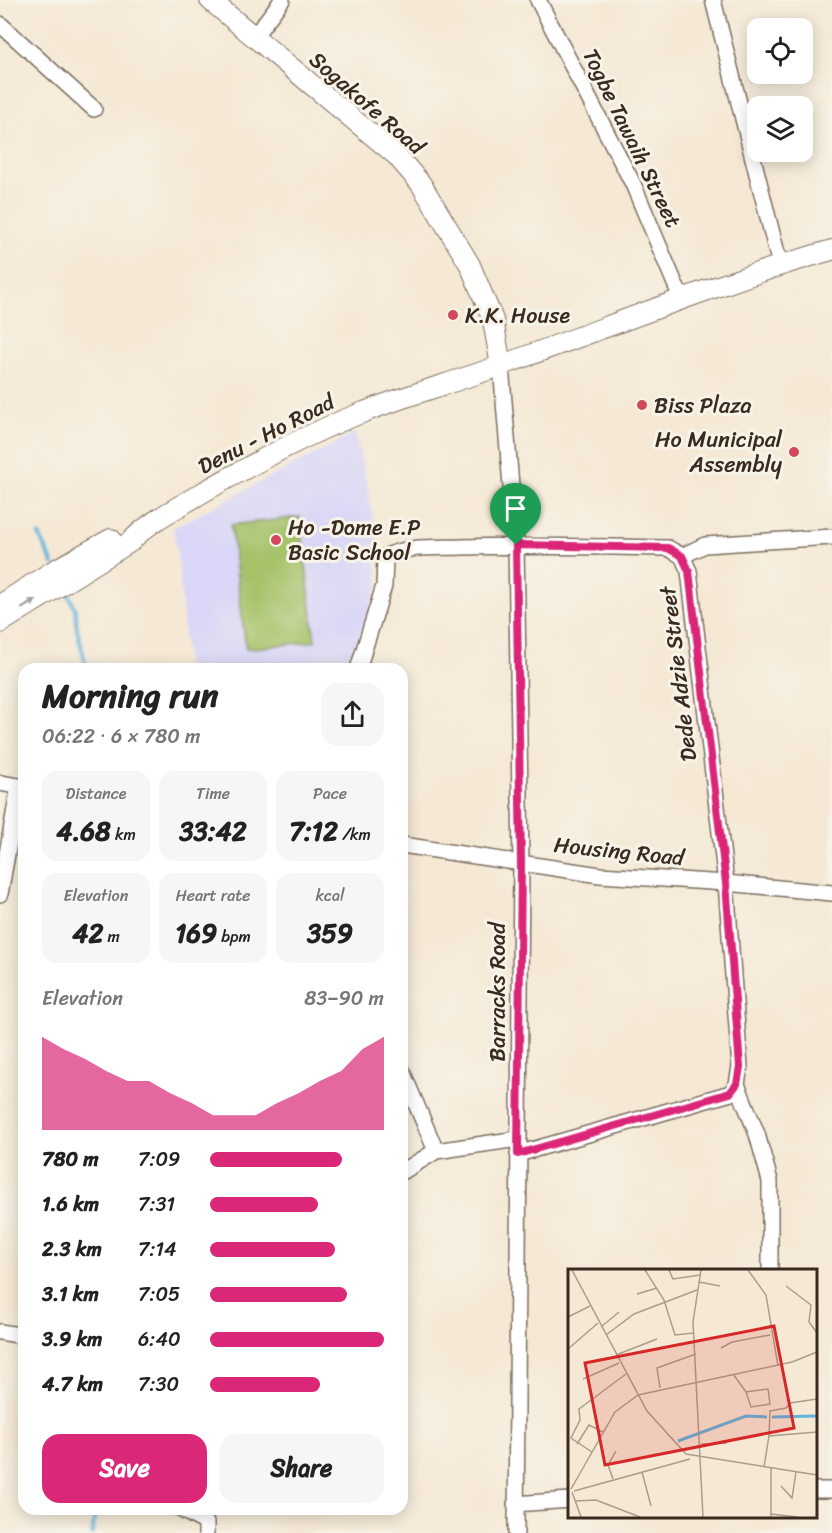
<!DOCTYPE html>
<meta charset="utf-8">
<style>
body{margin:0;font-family:Sriracha,sans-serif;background:#f6f6f6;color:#222;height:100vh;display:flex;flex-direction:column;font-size:22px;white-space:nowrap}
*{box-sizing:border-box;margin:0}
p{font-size:20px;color:#767676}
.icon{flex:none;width:33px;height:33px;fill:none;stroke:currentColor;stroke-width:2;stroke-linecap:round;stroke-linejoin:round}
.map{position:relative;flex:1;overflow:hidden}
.details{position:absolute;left:18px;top:663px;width:390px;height:852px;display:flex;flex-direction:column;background:#fff;border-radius:18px;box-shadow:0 3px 15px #0003}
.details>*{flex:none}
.fabs{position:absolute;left:747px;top:18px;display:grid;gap:12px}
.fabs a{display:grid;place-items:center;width:66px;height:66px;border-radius:12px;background:#fff;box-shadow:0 3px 15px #0003;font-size:30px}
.pin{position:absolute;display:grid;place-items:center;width:51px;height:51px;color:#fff;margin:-62px -26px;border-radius:50% 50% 50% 0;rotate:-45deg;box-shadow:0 0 6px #0007}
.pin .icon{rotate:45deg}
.round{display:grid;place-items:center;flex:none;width:63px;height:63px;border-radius:18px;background:#f6f6f6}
.overview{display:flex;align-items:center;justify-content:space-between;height:102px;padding:0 24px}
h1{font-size:33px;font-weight:700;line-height:45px}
.figures{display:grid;grid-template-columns:repeat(3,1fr);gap:9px;height:102px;padding:6px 24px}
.figures div{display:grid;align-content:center;border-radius:15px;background:#f6f6f6;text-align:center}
.figures b{font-size:26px;font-weight:700}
.figures small{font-size:16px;font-weight:400}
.figures p{font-size:16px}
.chart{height:168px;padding:12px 24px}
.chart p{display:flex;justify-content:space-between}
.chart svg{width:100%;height:108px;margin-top:6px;fill:#db2777;opacity:.7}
.primary-button{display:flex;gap:12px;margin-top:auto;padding:12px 24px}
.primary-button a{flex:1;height:69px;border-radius:18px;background:#db2777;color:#fff;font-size:24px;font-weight:700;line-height:69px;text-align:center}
.primary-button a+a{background:#f6f6f6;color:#222}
ul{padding:0 24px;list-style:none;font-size:20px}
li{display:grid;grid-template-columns:96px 72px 1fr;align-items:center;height:45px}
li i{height:15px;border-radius:8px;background:#db2777}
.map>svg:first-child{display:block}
.built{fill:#d9d6f7}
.green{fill:#a5c269;stroke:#707644;stroke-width:1.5}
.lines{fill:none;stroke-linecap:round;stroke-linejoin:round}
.stream{stroke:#61b4dc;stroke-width:4}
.minor-casing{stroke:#7c6c5e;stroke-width:18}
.major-casing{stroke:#7c6c5e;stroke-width:22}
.minor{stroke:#fff;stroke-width:15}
.major{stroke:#fff;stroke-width:20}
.oneway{fill:#a79f9a}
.route-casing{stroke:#fff;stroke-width:12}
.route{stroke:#db2777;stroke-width:8}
.poi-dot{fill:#d1495b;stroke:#f7f3e8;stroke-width:2}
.labels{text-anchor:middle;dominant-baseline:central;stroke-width:6;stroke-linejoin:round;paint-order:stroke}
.street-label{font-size:22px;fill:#3b2a1e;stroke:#f7f3e8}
.poi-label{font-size:22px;fill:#3b2a1e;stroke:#f7f3e8;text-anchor:start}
.inset-river{fill:none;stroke:#61b4dc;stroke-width:3}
.inset-road{fill:none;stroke:#ab9c8b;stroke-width:1.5}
.view{fill:#d62828;fill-opacity:0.15;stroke:#d62828;stroke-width:3}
.inset-edge{fill:none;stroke:#3b2a1e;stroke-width:3}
</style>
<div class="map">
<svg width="832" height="1533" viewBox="0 0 832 1533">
<rect width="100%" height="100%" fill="#f7f3e8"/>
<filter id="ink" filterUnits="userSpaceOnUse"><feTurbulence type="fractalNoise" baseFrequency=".0167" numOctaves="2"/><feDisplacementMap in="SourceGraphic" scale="12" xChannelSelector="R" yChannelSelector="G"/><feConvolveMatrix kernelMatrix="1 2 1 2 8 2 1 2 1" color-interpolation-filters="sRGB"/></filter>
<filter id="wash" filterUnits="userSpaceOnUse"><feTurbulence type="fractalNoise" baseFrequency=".008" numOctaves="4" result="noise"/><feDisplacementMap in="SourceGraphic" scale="24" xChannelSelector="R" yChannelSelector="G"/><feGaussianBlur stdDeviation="1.35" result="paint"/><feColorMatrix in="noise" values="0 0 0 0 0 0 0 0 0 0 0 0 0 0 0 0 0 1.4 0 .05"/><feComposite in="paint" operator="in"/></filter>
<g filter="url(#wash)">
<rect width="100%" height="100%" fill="#f5e8d4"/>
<path class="built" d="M 355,433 L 366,479 L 379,551 L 376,560 L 379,585 L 347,669 L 187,669 L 179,567 L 173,528 Z"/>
<path class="green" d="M 300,517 L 315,641 L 246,649 L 231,525 Z"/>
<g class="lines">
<path class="stream" d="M 39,535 L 53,564
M 66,590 L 75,608 L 77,629 L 87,669
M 92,1533 L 96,1509"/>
</g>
</g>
<g filter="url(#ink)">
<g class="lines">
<defs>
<path id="minor" d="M 538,0 L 633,184 L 681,298
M 713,0 L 780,265
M 0,24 L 94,109
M 254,37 L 282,0
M 501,366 L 516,545 L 521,862 L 516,1533
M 682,556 L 705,545 L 832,537
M 358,669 L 384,586 L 385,557 C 407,545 437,548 462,547 C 530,545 599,547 668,548 L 682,556 L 689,571 L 726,883 L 740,1067 L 737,1084 L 731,1093 L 518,1154
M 0,783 L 24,787
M 402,845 L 600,875 L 726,883 L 832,893
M 0,894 L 19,786
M 402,1071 L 436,1151
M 737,1084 L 757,1134 L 770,1181 L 770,1270
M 402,1172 L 436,1151 L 518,1139
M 0,1332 L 24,1336
M 816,1490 L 832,1490
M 515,1504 L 570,1500
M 180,1509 L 206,1523 L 206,1533"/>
<path id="major" d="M 210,0 L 396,155 L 421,184 L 470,265 L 493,320 L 501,366
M 0,605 L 53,571 L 111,539
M 0,623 L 130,542 C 151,520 179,507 205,491 C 255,463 310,432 364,412 C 409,394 456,382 502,365 C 612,326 719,282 832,250"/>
</defs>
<use href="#minor" class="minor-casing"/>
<use href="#major" class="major-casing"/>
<use href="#minor" class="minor"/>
<use href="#major" class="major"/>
</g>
<defs><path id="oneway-solid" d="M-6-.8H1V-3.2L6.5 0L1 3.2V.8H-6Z" transform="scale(1.5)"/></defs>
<use class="oneway" href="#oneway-solid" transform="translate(29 604) rotate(-32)"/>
</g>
<g class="lines" filter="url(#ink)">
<defs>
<path id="route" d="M 516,545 L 668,548 L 682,556 L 689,571 L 726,883 L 740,1067 L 737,1084 L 730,1093 L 518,1154 L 521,862 Z"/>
</defs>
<use href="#route" class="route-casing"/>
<use href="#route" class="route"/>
</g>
<g class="poi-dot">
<circle cx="453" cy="315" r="6"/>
<circle cx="642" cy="405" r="6"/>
<circle cx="794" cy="452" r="6"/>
<circle cx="276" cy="540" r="6"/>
</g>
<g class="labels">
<g class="street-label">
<text transform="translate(367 103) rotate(41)">Sogakofe Road</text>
<text transform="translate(632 138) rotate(64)">Togbe Tawaih Street</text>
<text transform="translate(266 434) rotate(-27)">Denu - Ho Road</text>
<text transform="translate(678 674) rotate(-97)">Dede Adzie Street</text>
<text transform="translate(619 851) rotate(6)">Housing Road</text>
<text transform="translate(497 992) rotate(-90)">Barracks Road</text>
</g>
<g class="poi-label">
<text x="465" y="315">K.K. House</text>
<text x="654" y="405">Biss Plaza</text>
<text x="782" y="439" text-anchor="end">Ho Municipal<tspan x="782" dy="25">Assembly</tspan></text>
<text x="288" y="527">Ho -Dome E.P<tspan x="288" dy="25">Basic School</tspan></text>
</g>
</g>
<g transform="translate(568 1269)">
<rect width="249" height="249" fill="#f5e8d4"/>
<path class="inset-river" d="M 204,148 L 249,147M 110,172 L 178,147 L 199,148"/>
<path class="inset-road" d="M 4,1 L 79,142 L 118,185 L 249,206M 77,1 L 96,31 L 107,66 L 126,64M 101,1 L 105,10 L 132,6M 133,1 L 125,53 L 135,248M 180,1 L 198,26 L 210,97M 131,13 L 152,17M 218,17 L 243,36 L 241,53 L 249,64M 69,25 L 89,19M 0,48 L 22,37M 33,58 L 51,43M 38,66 L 66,45 L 129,21M 153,79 L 164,73 L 202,66M 0,80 L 30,54M 48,86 L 89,70M 165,105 L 178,123 L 200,120 L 202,135 L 183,138 L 178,123M 15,110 L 51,94M 92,119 L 89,99 L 128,85M 70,126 L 224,93 L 249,83M 202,142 L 218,139 L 222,134 L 249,130M 201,167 L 202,141M 9,175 L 21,156 L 35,163M 133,175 L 159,174M 24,183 L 3,169 L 12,151 L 11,140 L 58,105M 196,198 L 201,167 L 249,163M 203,199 L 203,248M 74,203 L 83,237M 45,210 L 40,196 L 48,182M 213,217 L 224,229 L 228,203M 3,220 L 47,143 L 70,126M 6,222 L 122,190M 4,223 L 13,248M 7,232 L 28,231 L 72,248M 203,245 L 229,248"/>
<path class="view" d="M 206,57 L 226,159 L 37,196 L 17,94 Z"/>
<rect width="249" height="249" class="inset-edge"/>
</g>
</svg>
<div class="fabs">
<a><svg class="icon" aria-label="locate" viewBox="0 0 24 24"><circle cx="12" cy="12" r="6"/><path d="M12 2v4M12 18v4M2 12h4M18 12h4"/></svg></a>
<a><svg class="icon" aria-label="layers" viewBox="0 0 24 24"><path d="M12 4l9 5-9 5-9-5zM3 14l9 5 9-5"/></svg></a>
</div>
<div class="pin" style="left:516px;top:545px;background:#1e9e55"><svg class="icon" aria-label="arrive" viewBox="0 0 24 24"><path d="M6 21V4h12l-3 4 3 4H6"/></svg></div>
<section class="details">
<div class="overview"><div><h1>Morning run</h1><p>06:22 · 6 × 780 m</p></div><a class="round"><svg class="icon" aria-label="share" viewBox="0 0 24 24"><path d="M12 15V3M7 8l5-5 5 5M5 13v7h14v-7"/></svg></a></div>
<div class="figures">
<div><p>Distance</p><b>4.68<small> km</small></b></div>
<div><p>Time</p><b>33:42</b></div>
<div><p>Pace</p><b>7:12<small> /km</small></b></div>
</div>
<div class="figures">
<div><p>Elevation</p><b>42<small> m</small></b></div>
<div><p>Heart rate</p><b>169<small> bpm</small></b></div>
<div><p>kcal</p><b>359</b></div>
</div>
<div class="chart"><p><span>Elevation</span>83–90 m</p>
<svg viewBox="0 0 160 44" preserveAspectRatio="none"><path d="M0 44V6L10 11L20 15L30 20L40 24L50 24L60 29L70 33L80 38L90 38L100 38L110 33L120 29L130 24L140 20L150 11L160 6V44z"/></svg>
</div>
<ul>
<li><b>780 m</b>7:09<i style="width:76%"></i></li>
<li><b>1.6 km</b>7:31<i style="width:62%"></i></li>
<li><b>2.3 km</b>7:14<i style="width:72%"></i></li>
<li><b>3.1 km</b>7:05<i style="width:79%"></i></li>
<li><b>3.9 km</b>6:40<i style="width:100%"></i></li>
<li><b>4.7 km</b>7:30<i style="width:63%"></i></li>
</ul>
<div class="primary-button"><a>Save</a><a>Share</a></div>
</section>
</div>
